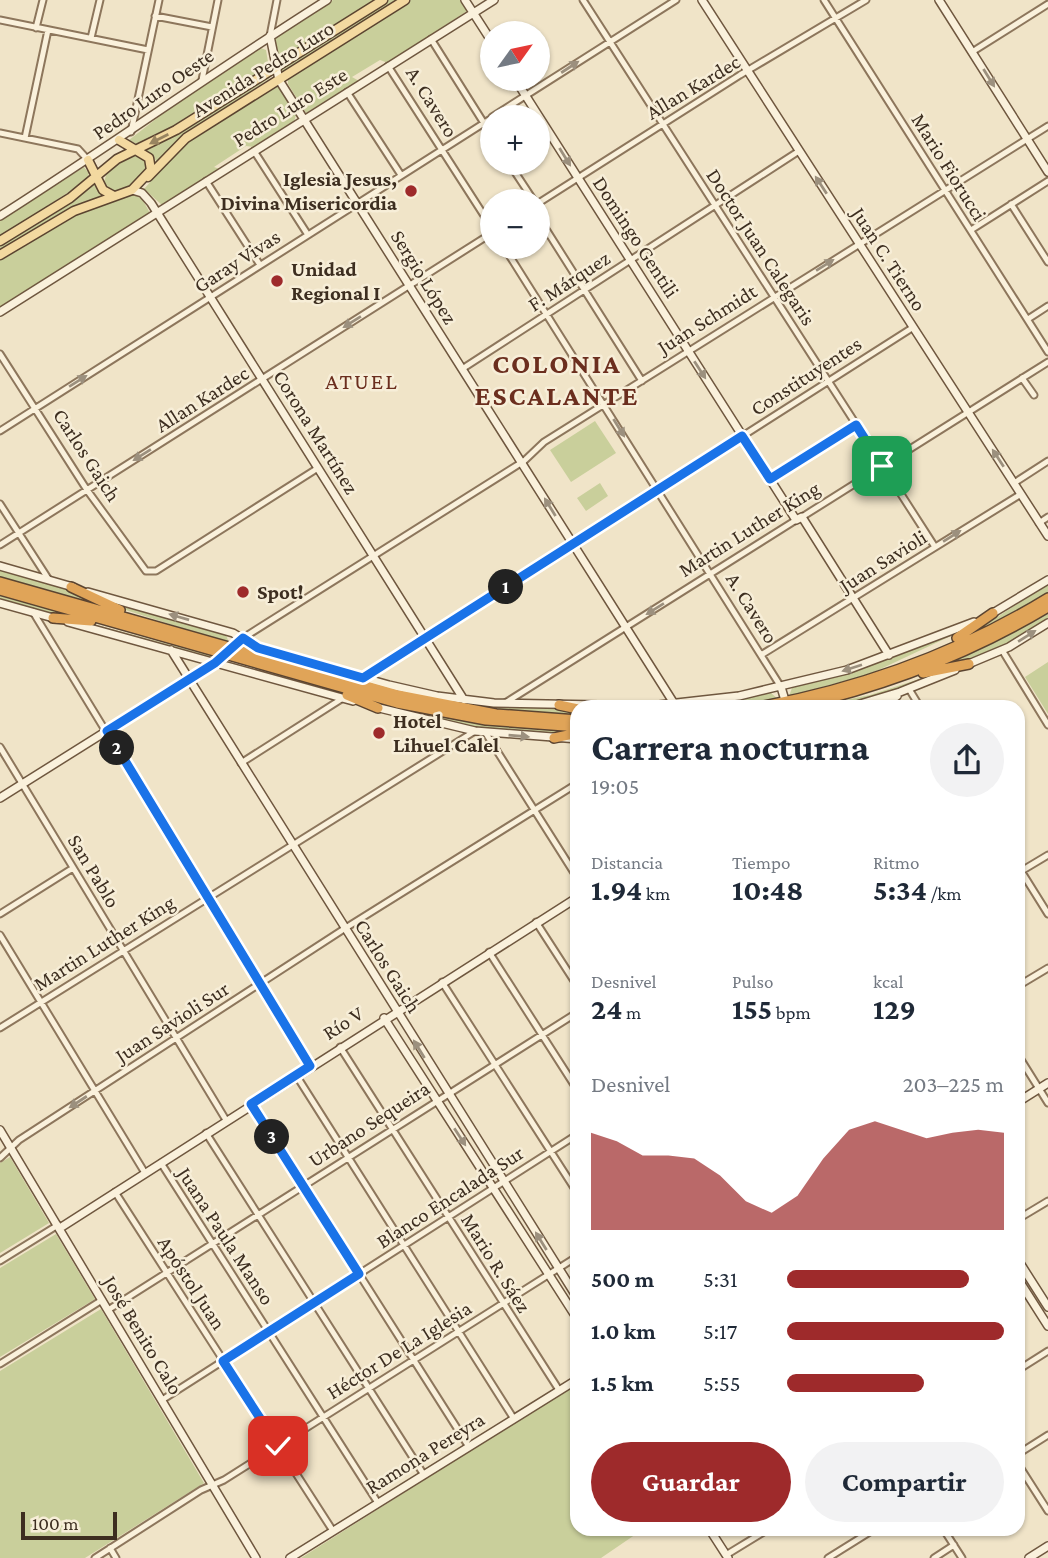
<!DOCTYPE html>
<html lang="es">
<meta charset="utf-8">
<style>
body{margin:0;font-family:"Crimson Pro",serif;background:#f2f2f3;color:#1f2937;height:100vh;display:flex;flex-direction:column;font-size:26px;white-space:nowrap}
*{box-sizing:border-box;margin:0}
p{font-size:23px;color:#747a83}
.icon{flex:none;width:38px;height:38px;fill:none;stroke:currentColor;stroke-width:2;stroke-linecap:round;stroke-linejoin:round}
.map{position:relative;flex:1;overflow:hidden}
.panel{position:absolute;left:570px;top:700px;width:455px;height:836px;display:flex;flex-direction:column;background:#fff;border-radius:21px;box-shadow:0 2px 5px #0004}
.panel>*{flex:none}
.needle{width:46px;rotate:57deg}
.tools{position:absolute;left:480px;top:21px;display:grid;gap:14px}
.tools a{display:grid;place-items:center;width:70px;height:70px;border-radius:50%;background:#fff;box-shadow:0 2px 5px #0004;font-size:35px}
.scale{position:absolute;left:21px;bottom:18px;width:96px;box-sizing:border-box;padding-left:7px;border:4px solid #3d2e20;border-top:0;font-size:19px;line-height:24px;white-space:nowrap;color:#3d2e20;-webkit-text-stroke:5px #f7eed8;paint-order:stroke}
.pin{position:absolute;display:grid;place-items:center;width:60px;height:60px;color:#fff;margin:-30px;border-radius:14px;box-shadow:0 4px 10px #0006}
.km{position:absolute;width:35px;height:35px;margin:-18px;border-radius:50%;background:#222;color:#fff;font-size:19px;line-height:35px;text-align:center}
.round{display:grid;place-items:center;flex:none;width:74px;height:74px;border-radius:37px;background:#f2f2f3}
.overview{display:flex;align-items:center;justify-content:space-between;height:119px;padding:0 21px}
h1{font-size:38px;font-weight:700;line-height:52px}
.metrics{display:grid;grid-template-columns:repeat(3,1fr);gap:10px;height:119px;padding:7px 21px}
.metrics div{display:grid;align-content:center}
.metrics b{font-size:30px;font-weight:700}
.metrics small{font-size:19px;font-weight:400}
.metrics p{font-size:19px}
.chart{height:196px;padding:14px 21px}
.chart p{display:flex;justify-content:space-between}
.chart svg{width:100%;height:126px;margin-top:7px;fill:#9e2a2b;opacity:.7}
.button{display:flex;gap:14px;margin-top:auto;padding:14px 21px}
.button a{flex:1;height:80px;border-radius:42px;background:#9e2a2b;color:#fff;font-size:28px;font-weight:700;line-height:80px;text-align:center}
.button a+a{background:#f2f2f3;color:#1f2937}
ul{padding:0 21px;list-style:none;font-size:23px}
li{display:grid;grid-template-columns:112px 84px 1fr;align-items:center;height:52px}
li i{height:18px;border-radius:9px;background:#9e2a2b}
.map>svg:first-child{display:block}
.green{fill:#c9cf9b}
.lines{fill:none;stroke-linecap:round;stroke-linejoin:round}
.street-casing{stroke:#8d765c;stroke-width:9}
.secondary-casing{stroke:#6f573f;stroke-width:10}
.primary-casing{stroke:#5b4430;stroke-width:11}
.highway-casing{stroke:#5b4430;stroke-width:12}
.street{stroke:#faf1dc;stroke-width:5}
.secondary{stroke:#faf1dc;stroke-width:7}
.primary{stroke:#f3d9a0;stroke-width:8}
.highway{stroke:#e0a458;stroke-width:9}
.oneway{fill:#9c907e}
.oneway2{fill:#988460}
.route-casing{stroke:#fff;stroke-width:14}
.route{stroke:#1a73e8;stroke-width:9}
.poi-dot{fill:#9e2a2b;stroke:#f7eed8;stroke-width:2.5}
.labels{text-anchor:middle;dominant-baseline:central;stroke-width:5;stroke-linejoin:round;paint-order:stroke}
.street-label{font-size:21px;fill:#3d2e20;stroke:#f7eed8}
.poi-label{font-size:21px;font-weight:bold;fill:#3d2e20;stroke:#f7eed8;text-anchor:start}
.neighbourhood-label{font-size:23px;letter-spacing:2px;fill:#6b2e1e;stroke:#f7eed8}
.district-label{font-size:28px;font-weight:bold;letter-spacing:2px;fill:#6b2e1e;stroke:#f7eed8}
</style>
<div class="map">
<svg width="1048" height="1558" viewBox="0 0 1048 1558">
<rect width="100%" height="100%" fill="#f0e4c8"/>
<path class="green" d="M 333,0 L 377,0 L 284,58 L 279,56 L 274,37 Z
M 388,0 L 400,0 L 282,73 L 282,67 Z
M 411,0 L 460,0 L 467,11 L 388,63 L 380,60 L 352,77 L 359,81 L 306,113 L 288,84 L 288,78 Z
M 258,47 L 266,50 L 269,68 L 169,130 L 139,145 L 129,140 L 197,87 Z
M 269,76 L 270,78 L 183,137 L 157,162 L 146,150 Z
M 277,85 L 296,115 L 294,122 L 254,147 L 246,146 L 214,167 L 220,169 L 162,205 L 144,189 L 186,142 Z
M 133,155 L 146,159 L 148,170 C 137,181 125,196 108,189 L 104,182 L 107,172 Z
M 84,167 L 89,173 L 87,180 L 0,237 L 0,220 Z
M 93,183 L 102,196 L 62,213 L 0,251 L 0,244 Z
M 134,195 L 142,199 L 150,213 L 0,307 L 0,258 C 42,233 85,202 134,195 Z
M 595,421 L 616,453 L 571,482 L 550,450 Z
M 600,483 L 608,496 L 586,511 L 577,498 Z
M 0,570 L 68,589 L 97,605 L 0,578 Z
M 1048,584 L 1048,594 L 976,631 Z
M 0,592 L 86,618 L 52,613 L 0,599 Z
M 98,598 L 226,635 L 229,643 L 110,605 Z
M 1048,611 L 1048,619 C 1012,642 980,659 938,666 Z
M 85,622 L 213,656 L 207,658 Z
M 972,626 L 870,674 L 789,696 L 792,688 L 870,665 Z
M 244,646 C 313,666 383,691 455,702 C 496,708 537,704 577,712 L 577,716 C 461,712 354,680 243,649 Z
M 1048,662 L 1048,714 L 1025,677 Z
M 941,672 C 899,689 856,707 810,707 L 870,695 Z
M 771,693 L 778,699 L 740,707 L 680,707 Z
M 361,697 L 467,721 L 573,731 C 521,743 411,718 361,697 Z
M 10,1157 L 49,1223 L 0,1253 L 0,1163 Z
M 56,1234 L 95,1299 L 0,1357 L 0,1268 Z
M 101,1309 L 204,1483 L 85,1558 L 0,1558 L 0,1371 Z
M 577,1383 L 578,1530 L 642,1530 L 601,1558 L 301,1558 Z"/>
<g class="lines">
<defs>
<path id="street" d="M 583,0 L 935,547
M 824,0 L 1048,352
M 155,16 L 212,27
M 0,20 L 148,50
M 36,28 L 43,0
M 270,36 L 277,0
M 91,38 L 100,0
M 431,39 L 492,136
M 972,52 L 1048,4
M 388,66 L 492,228
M 202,80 L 218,0
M 347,92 L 401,175
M 492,117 L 676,0
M 131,132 L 159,0
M 0,133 L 78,149 L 88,160
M 25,138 L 48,30
M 254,151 L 308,235
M 509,163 L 534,201
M 206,181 L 260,265
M 537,204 L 740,75 L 866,0
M 1011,204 L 1048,262
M 537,215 L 642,381
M 971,230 L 1048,181
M 504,247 L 781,687
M 1028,319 L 1048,306
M 0,354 L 87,490 L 146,571 L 156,571 L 318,468
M 462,369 L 799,151
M 1022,378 L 1034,395
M 0,431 L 492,118
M 770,479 L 856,425
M 1014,483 L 1048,461
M 0,504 L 49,580
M 802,517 L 1048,362
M 1039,523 L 1048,517
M 0,545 L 492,233
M 33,612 L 310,1066
M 243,638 L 524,461 L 544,442 L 1048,126
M 1002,650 L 1048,725
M 761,655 L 1021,494
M 363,678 L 912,328
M 909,689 L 920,707
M 505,703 L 796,520
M 485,732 L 578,879
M 0,747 L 226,1120
M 241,763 L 343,698
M 1018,866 L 1048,914
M 1018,873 L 1048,855
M 0,914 L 73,868
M 536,922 L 578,987
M 0,935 L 145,1173
M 489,952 L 578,1091
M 442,982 L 578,1194
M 1018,986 L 1048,968
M 0,1028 L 475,731
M 340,1047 L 559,1390
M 1018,1055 L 1048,1103
M 296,1075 L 514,1419
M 251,1104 L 469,1447
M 206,1133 L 424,1475
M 0,1158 L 19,1140 L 344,929 L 578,783
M 161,1163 L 378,1503
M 115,1192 L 333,1531
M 1018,1219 L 1048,1201
M 0,1261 L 58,1225
M 108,1310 L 578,1012
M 0,1364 L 102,1300
M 1018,1370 L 1048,1351
M 162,1400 L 578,1134
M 1018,1454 L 1048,1435
M 1018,1464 L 1048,1511
M 944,1530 L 962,1558
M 110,1548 L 116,1558
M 726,1555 L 767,1530
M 95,1558 L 201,1490 L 224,1480 L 578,1256
M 828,1558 L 873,1530
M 934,1558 L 954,1545"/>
<path id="secondary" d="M 465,0 L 492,42
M 702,0 L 1048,536
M 939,0 L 1048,172
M 270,36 L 279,80 L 675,705
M 515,79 L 796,520 L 802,517 L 889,655
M 132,190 L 142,193 L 151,203 L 464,700
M 0,216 C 110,146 216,70 327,0
M 0,312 L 494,0
M 0,566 L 73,587
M 88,592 L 233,633 L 258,648 L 389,685 L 437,696 L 494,703 L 650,706 L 739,696 L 847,670 L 974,622
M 0,603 L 57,619
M 988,616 L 1048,580
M 68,622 L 353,701
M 171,650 L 578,1299
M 966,665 L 1009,647 L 1048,623
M 781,687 L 787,707
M 375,707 L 475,731 L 578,739
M 850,707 L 900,692 L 955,670
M 880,707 L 897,696
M 0,798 L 215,663 L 243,638
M 384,1018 L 578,1320
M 1018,1102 L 1048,1083
M 0,1130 L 256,1558
M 60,1228 L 578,897
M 1018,1260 L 1048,1307
M 1018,1279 L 1048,1326
M 710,1530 L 728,1558
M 290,1558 L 578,1379
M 1029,1558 L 1048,1546"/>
<path id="primary" d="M 88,160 L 103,190 L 114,196
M 148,177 L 186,138 L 405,0
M 0,241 L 70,198 L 117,159 L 176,130 L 383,0
M 0,255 L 74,211 L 132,190 L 151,170 L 149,158 L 119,140"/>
<path id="highway" d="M 0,582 L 398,695 L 496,714 L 578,720
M 71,587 L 120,610
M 0,590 L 397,703 L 486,720 L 578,727
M 53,618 L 91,621
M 957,638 L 993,613
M 923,673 L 969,664
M 347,695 L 378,708
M 559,705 L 578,709
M 759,707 C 860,688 960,652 1048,598
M 794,707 C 882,687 970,654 1048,607
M 554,738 L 578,733"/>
</defs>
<use href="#street" class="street-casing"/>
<use href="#secondary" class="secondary-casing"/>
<use href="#primary" class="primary-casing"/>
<use href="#highway" class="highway-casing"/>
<use href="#street" class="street"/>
<use href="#secondary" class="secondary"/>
<use href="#primary" class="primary"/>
<use href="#highway" class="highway"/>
</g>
<defs><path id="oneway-solid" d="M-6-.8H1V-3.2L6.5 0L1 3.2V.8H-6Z" transform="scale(1.75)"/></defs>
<g class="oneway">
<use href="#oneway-solid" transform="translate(570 67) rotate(-33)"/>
<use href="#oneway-solid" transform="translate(989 78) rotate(58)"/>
<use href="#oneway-solid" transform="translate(565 157) rotate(58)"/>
<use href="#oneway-solid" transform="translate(821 185) rotate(-123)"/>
<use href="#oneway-solid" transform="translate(825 265) rotate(-32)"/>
<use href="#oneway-solid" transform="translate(352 322) rotate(148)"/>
<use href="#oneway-solid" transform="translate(700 370) rotate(57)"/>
<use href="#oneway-solid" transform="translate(78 381) rotate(-32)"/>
<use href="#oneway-solid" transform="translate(619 428) rotate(58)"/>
<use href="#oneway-solid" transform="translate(142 455) rotate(148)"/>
<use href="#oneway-solid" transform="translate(998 458) rotate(-123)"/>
<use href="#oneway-solid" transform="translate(550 507) rotate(-122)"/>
<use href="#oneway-solid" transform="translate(952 536) rotate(-32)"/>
<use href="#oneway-solid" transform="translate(655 609) rotate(148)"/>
<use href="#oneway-solid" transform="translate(179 617) rotate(-164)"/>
<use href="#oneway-solid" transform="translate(1027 636) rotate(-32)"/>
<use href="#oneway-solid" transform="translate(852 668) rotate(162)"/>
<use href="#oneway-solid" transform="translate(519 736) rotate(5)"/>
<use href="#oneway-solid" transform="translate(419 1049) rotate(-122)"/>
<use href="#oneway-solid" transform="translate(78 1102) rotate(147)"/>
<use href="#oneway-solid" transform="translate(460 1137) rotate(57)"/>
<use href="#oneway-solid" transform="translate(541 1241) rotate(-122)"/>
</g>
<use class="oneway2" href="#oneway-solid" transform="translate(159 139) rotate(153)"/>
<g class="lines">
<defs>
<path id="route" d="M 278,1446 L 223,1361 L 359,1274 L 251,1104 L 310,1066 L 107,731 L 215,663 L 243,638 L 258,648 L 363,678 L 742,436 L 770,479 L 856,425 L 882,466"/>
</defs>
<use href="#route" class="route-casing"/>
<use href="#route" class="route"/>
</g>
<g class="poi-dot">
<circle cx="411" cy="191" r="7"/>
<circle cx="277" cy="281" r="7"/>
<circle cx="243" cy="592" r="7"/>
<circle cx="379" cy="733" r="7"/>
</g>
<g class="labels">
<g class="street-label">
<text transform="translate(263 69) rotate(-32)">Avenida Pedro Luro</text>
<text transform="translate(693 87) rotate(-31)">Allan Kardec</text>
<text transform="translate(153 94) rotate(-35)">Pedro Luro Oeste</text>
<text transform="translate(432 102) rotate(58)">A. Cavero</text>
<text transform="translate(290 107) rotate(-32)">Pedro Luro Este</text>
<text transform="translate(949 167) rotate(58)">Mario Fiorucci</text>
<text transform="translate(636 237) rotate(57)">Domingo Gentili</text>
<text transform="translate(761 247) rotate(57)">Doctor Juan Calegaris</text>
<text transform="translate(889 259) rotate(57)">Juan C. Tierno</text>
<text transform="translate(237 261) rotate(-33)">Garay Vivas</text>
<text transform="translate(424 277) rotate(58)">Sergio López</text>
<text transform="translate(569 281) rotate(-33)">F. Márquez</text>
<text transform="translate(707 319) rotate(-32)">Juan Schmidt</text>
<text transform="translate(806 376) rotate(-33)">Constituyentes</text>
<text transform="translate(202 399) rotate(-32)">Allan Kardec</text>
<text transform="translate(316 432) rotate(58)">Corona Martínez</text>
<text transform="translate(87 455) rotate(57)">Carlos Gaich</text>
<text transform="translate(749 529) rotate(-32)">Martin Luther King</text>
<text transform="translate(883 561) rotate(-32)">Juan Savioli</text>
<text transform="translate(752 608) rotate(58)">A. Cavero</text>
<text transform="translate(94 871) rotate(59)">San Pablo</text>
<text transform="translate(104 943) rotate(-32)">Martin Luther King</text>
<text transform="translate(388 966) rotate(58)">Carlos Gaich</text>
<text transform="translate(172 1022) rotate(-33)">Juan Savioli Sur</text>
<text transform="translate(343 1023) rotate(-33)">Río V</text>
<text transform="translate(369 1124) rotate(-33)">Urbano Sequeira</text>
<text transform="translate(450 1197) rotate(-33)">Blanco Encalada Sur</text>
<text transform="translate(226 1236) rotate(57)">Juana Paula Manso</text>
<text transform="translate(496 1263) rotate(58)">Mario R. Sáez</text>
<text transform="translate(192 1283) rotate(57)">Apóstol Juan</text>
<text transform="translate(143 1335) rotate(59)">José Benito Calo</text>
<text transform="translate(399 1350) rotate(-32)">Héctor De La Iglesia</text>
<text transform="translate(425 1453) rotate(-32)">Ramona Pereyra</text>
</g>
<g class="poi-label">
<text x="397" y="179" text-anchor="end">Iglesia Jesus,<tspan x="397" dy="24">Divina Misericordia</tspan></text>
<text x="291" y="269">Unidad<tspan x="291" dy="24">Regional I</tspan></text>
<text x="257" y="592">Spot!</text>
<text x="393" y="721">Hotel<tspan x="393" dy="24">Lihuel Calel</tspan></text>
</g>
<g class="neighbourhood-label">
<text x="362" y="381">ATUEL</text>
</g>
<g class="district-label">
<text x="557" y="363">COLONIA<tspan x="557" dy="32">ESCALANTE</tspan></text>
</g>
</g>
</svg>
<div class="tools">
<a><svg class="needle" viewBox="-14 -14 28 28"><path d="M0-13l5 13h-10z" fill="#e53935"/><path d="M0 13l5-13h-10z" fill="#747a83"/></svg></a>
<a>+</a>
<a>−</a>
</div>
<div class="scale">100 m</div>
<div class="pin" style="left:882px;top:466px;background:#1e9e55"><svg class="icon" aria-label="arrive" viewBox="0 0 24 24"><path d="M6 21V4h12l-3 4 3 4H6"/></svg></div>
<div class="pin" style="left:278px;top:1446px;background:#d93025"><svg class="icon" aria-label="check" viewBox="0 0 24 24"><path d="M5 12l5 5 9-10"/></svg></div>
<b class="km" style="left:506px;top:587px">1</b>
<b class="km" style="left:117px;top:748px">2</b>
<b class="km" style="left:272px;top:1137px">3</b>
<section class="panel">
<div class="overview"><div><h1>Carrera nocturna</h1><p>19:05</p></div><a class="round"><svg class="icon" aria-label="share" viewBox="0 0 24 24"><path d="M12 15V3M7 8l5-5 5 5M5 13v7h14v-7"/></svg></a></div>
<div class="metrics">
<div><p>Distancia</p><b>1.94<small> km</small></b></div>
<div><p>Tiempo</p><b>10:48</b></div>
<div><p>Ritmo</p><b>5:34<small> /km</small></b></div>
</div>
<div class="metrics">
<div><p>Desnivel</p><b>24<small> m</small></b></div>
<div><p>Pulso</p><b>155<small> bpm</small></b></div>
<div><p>kcal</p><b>129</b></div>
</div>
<div class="chart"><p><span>Desnivel</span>203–225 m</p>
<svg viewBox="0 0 160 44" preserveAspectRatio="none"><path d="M0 44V10L10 13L20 18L30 18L40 19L50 25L60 34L70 38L80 32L90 19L100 9L110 6L120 9L130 12L140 10L150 9L160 10V44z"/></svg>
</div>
<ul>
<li><b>500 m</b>5:31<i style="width:84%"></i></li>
<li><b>1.0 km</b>5:17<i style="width:100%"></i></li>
<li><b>1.5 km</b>5:55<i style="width:63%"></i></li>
</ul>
<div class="button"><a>Guardar</a><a>Compartir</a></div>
</section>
</div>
